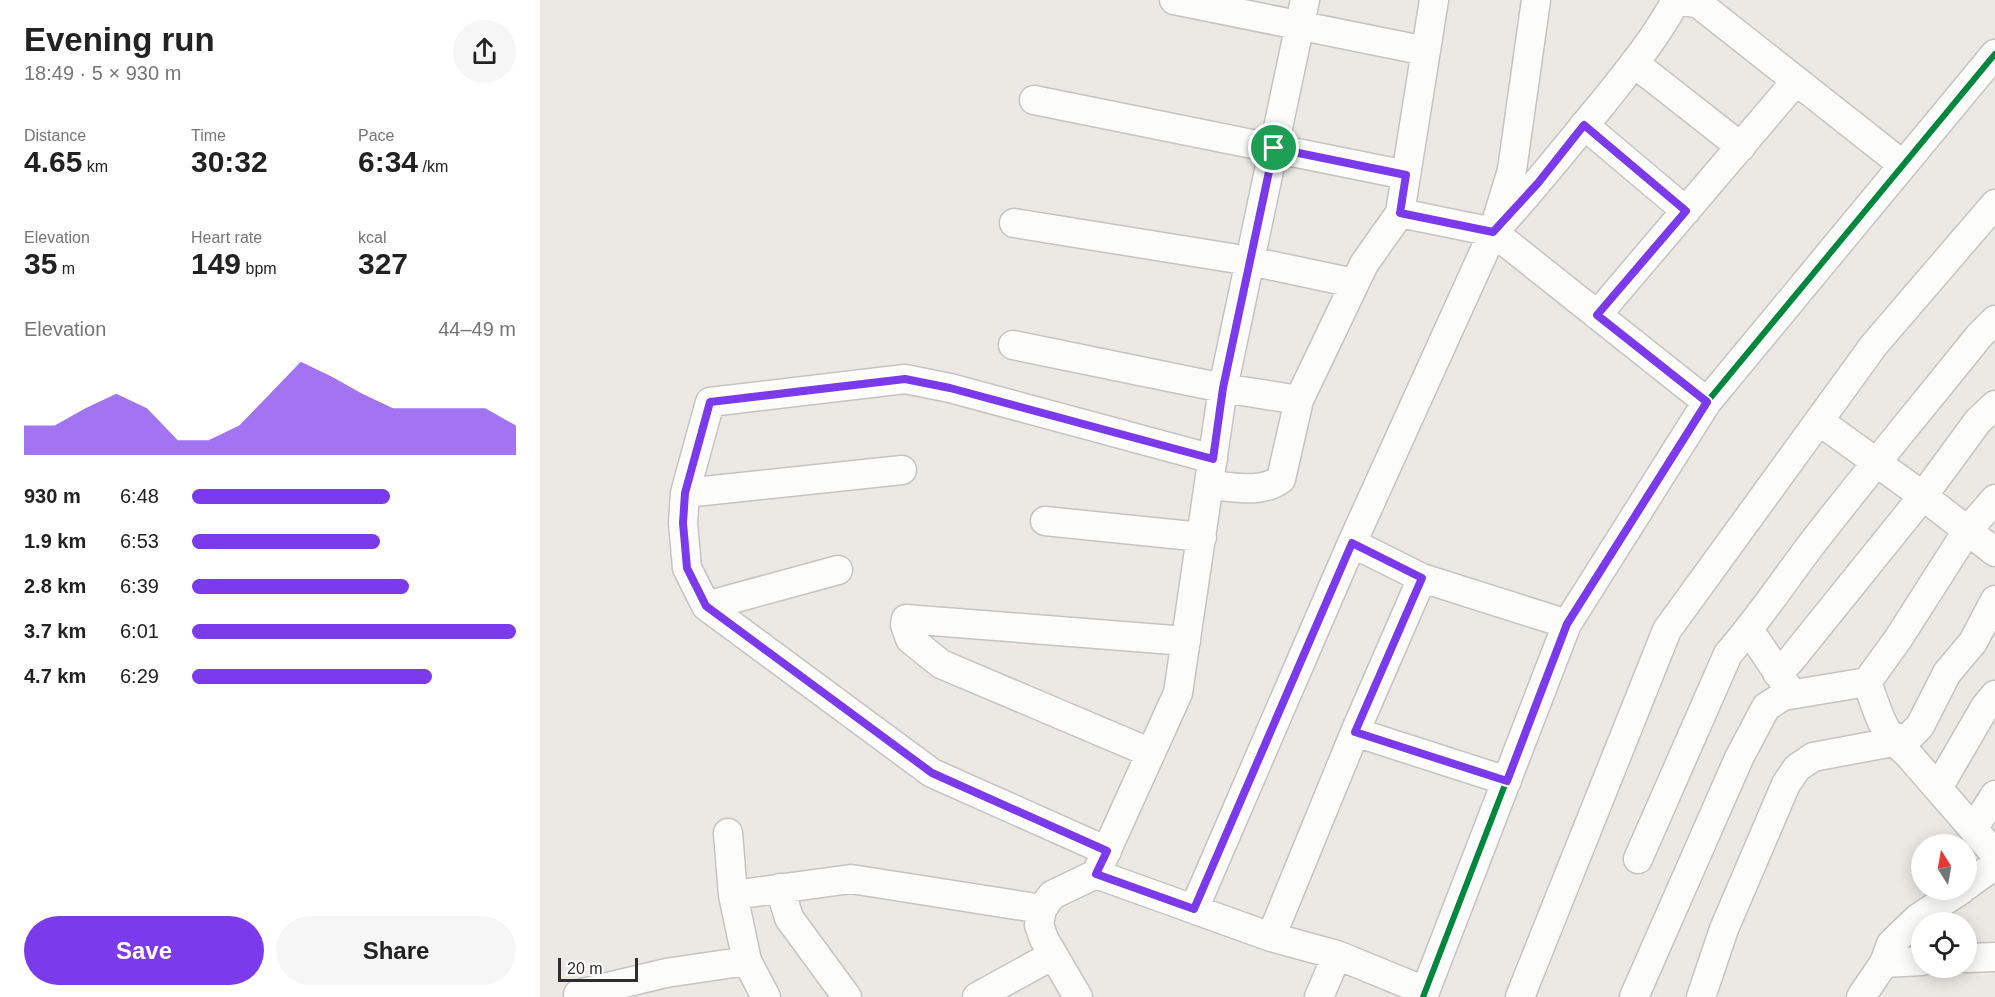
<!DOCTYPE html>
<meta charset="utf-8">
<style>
body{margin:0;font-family:Arial,sans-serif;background:#f6f6f6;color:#222;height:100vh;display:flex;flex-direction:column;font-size:22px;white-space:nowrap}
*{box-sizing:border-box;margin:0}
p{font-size:20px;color:#767676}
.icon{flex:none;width:33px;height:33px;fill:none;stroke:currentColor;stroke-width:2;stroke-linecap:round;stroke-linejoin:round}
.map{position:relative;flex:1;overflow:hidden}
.panel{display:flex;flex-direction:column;background:#fff;width:540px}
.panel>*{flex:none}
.needle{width:39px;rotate:349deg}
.fabs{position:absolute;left:1371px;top:834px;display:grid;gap:12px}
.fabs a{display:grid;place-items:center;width:66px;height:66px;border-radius:50%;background:#fff;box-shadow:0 3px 15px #0003;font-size:30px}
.scale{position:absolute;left:18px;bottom:15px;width:80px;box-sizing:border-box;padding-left:6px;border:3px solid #2e2e2e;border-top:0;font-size:16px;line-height:21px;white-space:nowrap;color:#2e2e2e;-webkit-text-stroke:4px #fff;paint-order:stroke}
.pin{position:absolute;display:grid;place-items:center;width:51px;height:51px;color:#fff;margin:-26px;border:3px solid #fff;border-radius:50%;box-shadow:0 2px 6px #0007}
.round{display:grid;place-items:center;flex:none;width:63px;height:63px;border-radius:32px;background:#f6f6f6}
.overview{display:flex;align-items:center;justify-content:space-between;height:102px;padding:0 24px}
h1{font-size:33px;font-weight:700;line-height:45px}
.stats{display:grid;grid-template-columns:repeat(3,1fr);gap:9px;height:102px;padding:6px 24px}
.stats div{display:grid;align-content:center}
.stats b{font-size:30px;font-weight:700}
.stats small{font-size:16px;font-weight:400}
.stats p{font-size:16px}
.chart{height:168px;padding:12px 24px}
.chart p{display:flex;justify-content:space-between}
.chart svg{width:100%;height:108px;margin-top:6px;fill:#7c3aed;opacity:.7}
.button{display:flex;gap:12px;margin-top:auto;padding:12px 24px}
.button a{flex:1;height:69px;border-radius:36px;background:#7c3aed;color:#fff;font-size:24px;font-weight:700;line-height:69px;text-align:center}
.button a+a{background:#f6f6f6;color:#222}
ul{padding:0 24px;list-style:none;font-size:20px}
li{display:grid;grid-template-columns:96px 72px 1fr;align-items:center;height:45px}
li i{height:15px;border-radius:8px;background:#7c3aed}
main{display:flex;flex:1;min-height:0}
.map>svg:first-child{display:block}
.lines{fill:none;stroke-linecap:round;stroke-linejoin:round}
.minor-casing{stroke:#c5c4c5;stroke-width:31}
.minor{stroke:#fcfcfb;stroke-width:28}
.cycleway-casing{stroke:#fff;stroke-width:10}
.cycleway{stroke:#00873e;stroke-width:6}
.route-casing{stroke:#fff;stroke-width:12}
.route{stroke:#7c3aed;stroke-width:8}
</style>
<main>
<section class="panel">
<div class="overview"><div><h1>Evening run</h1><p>18:49 · 5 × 930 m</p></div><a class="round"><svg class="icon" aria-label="share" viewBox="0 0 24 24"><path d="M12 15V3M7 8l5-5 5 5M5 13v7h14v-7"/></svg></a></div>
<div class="stats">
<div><p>Distance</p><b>4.65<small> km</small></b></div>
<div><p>Time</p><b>30:32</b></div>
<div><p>Pace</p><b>6:34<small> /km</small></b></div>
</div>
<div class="stats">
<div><p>Elevation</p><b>35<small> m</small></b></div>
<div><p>Heart rate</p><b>149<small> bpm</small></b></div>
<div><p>kcal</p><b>327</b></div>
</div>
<div class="chart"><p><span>Elevation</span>44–49 m</p>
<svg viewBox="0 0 160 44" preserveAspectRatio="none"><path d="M0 44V32L10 32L20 25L30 19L40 25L50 38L60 38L70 32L80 19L90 6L100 12L110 19L120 25L130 25L140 25L150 25L160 32V44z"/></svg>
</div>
<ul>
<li><b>930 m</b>6:48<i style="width:61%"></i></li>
<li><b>1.9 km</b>6:53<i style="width:58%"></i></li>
<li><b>2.8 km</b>6:39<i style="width:67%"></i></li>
<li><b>3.7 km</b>6:01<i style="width:100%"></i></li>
<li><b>4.7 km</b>6:29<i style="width:74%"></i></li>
</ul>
<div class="button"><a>Save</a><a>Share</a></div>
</section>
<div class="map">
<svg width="1455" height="997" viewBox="0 0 1455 997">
<rect width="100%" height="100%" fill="#ece8e4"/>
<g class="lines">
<defs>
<path id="minor" d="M 634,0 L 886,51
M 1140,0 L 1159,4 L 1363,165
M 1094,63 L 1201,147
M 494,100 L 866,175
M 1044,125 L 1146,211
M 860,213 L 953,232 L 1167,402
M 474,223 L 710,261 L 814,283
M 959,226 C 995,187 1028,145 1062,104 C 1089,70 1116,38 1136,0
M 1057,315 L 1256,81
M 473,345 L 683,388 L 759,400
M 1279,421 L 1383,496 L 1455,552
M 670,485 C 694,487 721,494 741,479 L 759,400 L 824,264 L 860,213 L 894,0
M 145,493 L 362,470
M 505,521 L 662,537
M 812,543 L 882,578 L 1027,624
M 166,606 L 298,570
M 1205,634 L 1216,640 L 1248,688
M 1237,673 L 1250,661 L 1383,496 L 1438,421 L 1455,405
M 1327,682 C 1339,714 1341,732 1368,754 L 1455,854
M 815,732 L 967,781
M 611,753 L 401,664 L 370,639 L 365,625 L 366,619 L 646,641
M 1398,788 L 1445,707 L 1455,695
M 1433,829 L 1455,795
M 188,833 L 193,895 L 207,961 L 226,997
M 567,851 L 392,773 L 166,606 L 147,568 L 143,523 L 145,493 L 170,402 L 365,379 L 410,388 L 673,459
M 1098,859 L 1188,654 C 1218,620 1243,582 1271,545 C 1325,475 1383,406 1439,336 L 1455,320
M 556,874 L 731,937 L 797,955 L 885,991
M 1426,886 L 1455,865
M 240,888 L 249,918 L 307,997
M 193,895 L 311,879 L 502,909
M 654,909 L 812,543 L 953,232 L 972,170 L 996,0
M 731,937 L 815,732 L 882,578
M 1426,958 L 1455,957
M 1344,963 L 1382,961
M 38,994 L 126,973 L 207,961
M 437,997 L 513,955
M 538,997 L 504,939 L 499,925 L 502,909 L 512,895 L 556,874 L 638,693 L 683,388 L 765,0
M 779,997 L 797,955
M 883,997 L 1027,624 L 1167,402 L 1455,54
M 980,997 L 1127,630 L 1334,345 L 1455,204
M 1094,997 L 1199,758 L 1226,707 L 1243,696 L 1327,682 L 1358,639 L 1427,531 L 1455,499
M 1161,997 L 1184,929 L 1246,784 L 1257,768 L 1273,757 L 1353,742 L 1371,735 L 1380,726 L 1407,673 L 1433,642 L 1455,600
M 1321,997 L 1344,963 L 1351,944 L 1378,918 L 1421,890"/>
</defs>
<use href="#minor" class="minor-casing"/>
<use href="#minor" class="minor"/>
<defs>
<path id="cycleway" d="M 567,851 L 392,773 L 166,606 L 147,568 L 143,523 L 145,493 L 170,402 L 365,379 L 410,388 L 673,459
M 883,997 L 1027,624 L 1167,402 L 1455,54"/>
</defs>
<use href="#cycleway" class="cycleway-casing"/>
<use href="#cycleway" class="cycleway"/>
</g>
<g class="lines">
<defs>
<path id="route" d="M 1044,125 L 1146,211 L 1057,315 L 1167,402 L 1027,624 L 967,781 L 815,732 L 882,578 L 812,543 L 654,909 L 556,874 L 567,851 L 392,773 L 166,606 L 147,568 L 143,523 L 145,493 L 170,402 L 365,379 L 410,388 L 673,459 L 683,388 L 734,148 L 866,175 L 860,213 L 953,232 L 998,183 Z"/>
</defs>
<use href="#route" class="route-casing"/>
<use href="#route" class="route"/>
</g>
</svg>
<div class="fabs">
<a><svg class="needle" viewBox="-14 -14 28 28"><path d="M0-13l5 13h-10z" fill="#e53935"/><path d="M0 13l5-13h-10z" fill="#767676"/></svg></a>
<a><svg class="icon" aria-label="locate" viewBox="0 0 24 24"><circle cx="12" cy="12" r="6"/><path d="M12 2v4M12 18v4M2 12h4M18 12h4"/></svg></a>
</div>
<div class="scale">20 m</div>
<div class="pin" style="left:734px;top:148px;background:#1e9e55"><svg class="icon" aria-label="arrive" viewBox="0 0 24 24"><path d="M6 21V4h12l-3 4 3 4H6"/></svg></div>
</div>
</main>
